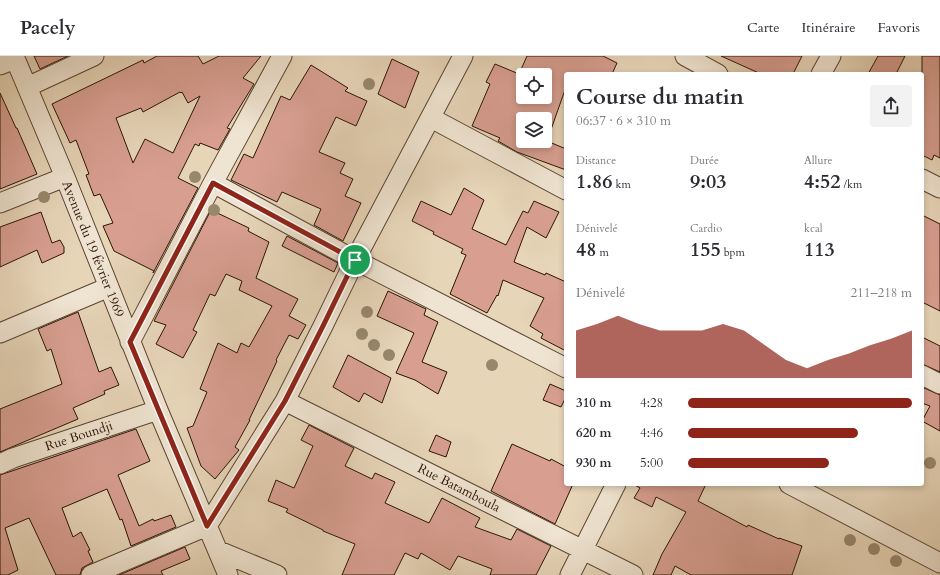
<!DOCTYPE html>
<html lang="fr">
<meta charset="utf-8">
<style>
body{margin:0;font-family:Cardo,serif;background:#f2f2f3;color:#2b2b33;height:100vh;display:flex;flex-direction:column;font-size:15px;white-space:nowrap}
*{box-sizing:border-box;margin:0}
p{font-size:13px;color:#7c7c81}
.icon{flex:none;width:22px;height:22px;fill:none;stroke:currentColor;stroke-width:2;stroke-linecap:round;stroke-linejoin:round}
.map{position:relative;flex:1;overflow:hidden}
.details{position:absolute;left:564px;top:16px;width:360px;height:414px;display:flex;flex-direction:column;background:#fff;border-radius:4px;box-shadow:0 2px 6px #0003}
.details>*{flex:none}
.tools{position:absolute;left:516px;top:12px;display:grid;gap:8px}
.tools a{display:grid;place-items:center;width:36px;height:36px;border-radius:4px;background:#fff;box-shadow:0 2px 6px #0003;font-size:20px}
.pin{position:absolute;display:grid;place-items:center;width:34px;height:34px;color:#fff;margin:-17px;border:2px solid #fff;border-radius:50%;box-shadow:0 1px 4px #0007}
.round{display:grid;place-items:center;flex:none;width:42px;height:42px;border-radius:4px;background:#f2f2f3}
.summary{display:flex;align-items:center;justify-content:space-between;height:68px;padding:0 12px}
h1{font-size:22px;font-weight:600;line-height:30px}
.figures{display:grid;grid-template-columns:repeat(3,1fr);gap:6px;height:68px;padding:4px 12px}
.figures div{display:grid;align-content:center}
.figures b{font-size:20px;font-weight:600}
.figures small{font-size:11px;font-weight:400}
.figures p{font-size:11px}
.chart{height:112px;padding:8px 12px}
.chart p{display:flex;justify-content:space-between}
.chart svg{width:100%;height:72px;margin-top:4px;fill:#8f2418;opacity:.7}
ul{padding:0 12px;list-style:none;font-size:13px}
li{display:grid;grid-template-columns:64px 48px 1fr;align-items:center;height:30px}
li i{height:10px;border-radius:5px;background:#8f2418}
header{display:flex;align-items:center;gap:24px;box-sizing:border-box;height:56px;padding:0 20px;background:#fff;border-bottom:1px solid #e1e1e2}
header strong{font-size:19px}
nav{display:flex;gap:22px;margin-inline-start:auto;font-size:14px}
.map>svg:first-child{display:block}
.building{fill:#d89f91;stroke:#2b1506;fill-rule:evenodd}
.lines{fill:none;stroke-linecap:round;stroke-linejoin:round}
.minor-casing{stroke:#5a4532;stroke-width:21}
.minor{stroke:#efe4d1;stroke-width:19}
.tree{fill:#97876d}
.route-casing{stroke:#fff;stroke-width:8}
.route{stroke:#8f2418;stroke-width:5}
.labels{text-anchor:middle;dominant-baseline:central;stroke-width:3;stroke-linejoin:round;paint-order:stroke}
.street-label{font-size:13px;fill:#2b1506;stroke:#efe4d1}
</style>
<header>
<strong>Pacely</strong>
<nav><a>Carte</a><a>Itinéraire</a><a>Favoris</a></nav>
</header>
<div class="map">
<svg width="940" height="519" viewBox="0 0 940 519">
<rect width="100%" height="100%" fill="#e7d5b8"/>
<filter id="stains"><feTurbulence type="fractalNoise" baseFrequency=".005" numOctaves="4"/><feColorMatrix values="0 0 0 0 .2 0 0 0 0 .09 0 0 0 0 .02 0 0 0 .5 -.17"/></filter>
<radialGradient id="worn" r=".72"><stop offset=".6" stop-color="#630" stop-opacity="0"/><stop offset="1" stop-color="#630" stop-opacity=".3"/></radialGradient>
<path class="building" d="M 34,0 L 68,0 L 40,13 Z
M 157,0 L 198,0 L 203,8 L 219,0 L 261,0 L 243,22 L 254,28 L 227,72 L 230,73 L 218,94 L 200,87 L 199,90 L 195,88 L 178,122 L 198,132 L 153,217 L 154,215 L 114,195 L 103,170 L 113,167 L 100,138 L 94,140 L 86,119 L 89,118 L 76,84 L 70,87 L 52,48 L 143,4 L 144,7 ZM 180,36 L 181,37 L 182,36 L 188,47 L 200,40 L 173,97 L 145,83 L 133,107 L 116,62 L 141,52 L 143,56 Z
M 527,0 L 603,0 L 617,7 L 612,18 L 566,18 L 566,31 L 547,85 L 566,93 L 566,114 L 517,96 L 498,85 L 500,82 L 472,70 L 490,28 L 486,26 L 495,8 L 519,18 ZM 523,19 L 545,19 L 545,41 L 523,41 ZM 523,63 L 545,63 L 545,85 L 523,85 Z
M 721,0 L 802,0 L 793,18 L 761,18 Z
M 878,0 L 905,0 L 896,18 L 868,18 Z
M 922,0 L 940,0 L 940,102 L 934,99 L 932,104 L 922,99 Z
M 392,3 L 419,16 L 405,52 L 378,38 Z
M 311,9 L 348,32 L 345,35 L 367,45 L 356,70 L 336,61 L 319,96 L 345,107 L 340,117 L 353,123 L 345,140 L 361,147 L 343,185 L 314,169 L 321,153 L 282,136 L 277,146 L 231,124 L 244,98 L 253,102 L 281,40 L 290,44 Z
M 0,37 L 16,72 L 17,72 L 37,118 L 0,133 Z
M 464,132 L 484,144 L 472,173 L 506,189 L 523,155 L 528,157 L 534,145 L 559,156 L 546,182 L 527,171 L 514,206 L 545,219 L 546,217 L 566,226 L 566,295 L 541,282 L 543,278 L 530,270 L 544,242 L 503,224 L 498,240 L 497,239 L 487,257 L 450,238 L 466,199 L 461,197 L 463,193 L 433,178 L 434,176 L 412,165 L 421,145 L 451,159 Z
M 211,154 L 249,172 L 248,175 L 269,186 L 256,222 L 298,243 L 289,260 L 306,269 L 298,283 L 289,279 L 276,304 L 277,305 L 269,322 L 249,364 L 250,364 L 235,391 L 239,394 L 215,423 L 201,410 L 187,372 L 193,370 L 207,336 L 200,333 L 218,287 L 237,297 L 241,287 L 249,291 L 272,250 L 239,234 L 242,225 L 226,218 L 215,240 L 210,238 L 193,274 L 197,276 L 183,302 L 156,288 L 166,269 L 154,265 Z
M 41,156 L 52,187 L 60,184 L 64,191 L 64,197 L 42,207 L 37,194 L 0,211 L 0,171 Z
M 922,159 L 940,168 L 940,255 L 922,246 Z
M 287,180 L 338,207 L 334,216 L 282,190 Z
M 388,235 L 426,253 L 424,259 L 438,266 L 422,306 L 447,316 L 438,338 L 415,324 L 396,317 L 414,277 L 377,260 Z
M 78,256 L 99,316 L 111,311 L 119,329 L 104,335 L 105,338 L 73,352 L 78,363 L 0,396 L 0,353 L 62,328 L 51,293 L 47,295 L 38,273 Z
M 922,281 L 940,290 L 940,316 L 922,308 Z
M 348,299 L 391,322 L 382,347 L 364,337 L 359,346 L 333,331 Z
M 550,328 L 566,335 L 566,341 L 561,351 L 543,344 Z
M 922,331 L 940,339 L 940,375 L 922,365 L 930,350 L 922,347 Z
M 309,369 L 354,392 L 345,410 L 372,423 L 375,417 L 395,426 L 385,447 L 429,467 L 442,442 L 480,462 L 475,471 L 511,484 L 517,473 L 551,490 L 536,519 L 490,519 L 492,513 L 458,500 L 450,514 L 421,497 L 418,503 L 405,497 L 394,519 L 342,519 L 355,488 L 323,475 L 323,474 L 286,456 L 288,453 L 268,445 L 276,424 L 294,432 L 313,390 L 301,384 Z
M 136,373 L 150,405 L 118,419 L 139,470 L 153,463 L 154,465 L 171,459 L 176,471 L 131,490 L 122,463 L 120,464 L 107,433 L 62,452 L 73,481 L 81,476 L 90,494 L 88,495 L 93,506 L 82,512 L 80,519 L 56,519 L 29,462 L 5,472 L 18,514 L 8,519 L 0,519 L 0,419 Z
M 436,379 L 451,386 L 446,401 L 429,395 Z
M 512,388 L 550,405 L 551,403 L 566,411 L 566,428 L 573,428 L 555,468 L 491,435 Z
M 633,428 L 706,428 L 698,445 L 747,471 L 748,469 L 779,483 L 779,482 L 802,490 L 792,519 L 691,519 L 675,510 L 671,519 L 653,519 L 662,498 L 686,456 L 656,441 L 652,451 L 634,442 L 640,432 Z
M 185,491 L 190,503 L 161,515 L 163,519 L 119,519 Z"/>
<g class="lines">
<defs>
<path id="minor" d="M 14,0 L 65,121 L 158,354 L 228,519
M 685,0 L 718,18
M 0,9 L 15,3
M 821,18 L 831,0
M 27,31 L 94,0
M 431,62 L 566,134
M 922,123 L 940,132
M 213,127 L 355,204 L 566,312
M 0,147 L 65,121
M 0,277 L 109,231
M 130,286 L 213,127 L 282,0
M 922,319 L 940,328
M 285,345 L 633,519
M 0,408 L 13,402 L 158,354
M 789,428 L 940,507
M 219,495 L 277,519
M 91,519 L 207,470 L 285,345 L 323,270 L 355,204 L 463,0
M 570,519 L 616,428"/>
</defs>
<use href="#minor" class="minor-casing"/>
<use href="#minor" class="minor"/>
</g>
<g class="tree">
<circle cx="369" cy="28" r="6"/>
<circle cx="195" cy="121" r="6"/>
<circle cx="44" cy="141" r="6"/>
<circle cx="214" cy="154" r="6"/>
<circle cx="367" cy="256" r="6"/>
<circle cx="362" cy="278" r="6"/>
<circle cx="374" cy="289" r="6"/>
<circle cx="389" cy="299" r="6"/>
<circle cx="492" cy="309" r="6"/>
<circle cx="930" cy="407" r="6"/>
<circle cx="850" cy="484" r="6"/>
<circle cx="874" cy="493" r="6"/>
<circle cx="896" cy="505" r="6"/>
</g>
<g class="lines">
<defs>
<path id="route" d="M 213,127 L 355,204 L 323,270 L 285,345 L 207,470 L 130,286 Z"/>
</defs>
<use href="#route" class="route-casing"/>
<use href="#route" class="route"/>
</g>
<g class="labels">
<g class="street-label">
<text transform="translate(93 193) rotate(68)">Avenue du 19 février 1969</text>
<text transform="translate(79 380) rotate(-18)">Rue Boundji</text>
<text transform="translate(459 432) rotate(27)">Rue Batamboula</text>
</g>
</g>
<rect width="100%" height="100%" filter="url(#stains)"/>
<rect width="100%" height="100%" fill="url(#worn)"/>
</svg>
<div class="tools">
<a><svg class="icon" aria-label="locate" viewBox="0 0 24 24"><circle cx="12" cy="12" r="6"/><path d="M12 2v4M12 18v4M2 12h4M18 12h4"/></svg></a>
<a><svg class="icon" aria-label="layers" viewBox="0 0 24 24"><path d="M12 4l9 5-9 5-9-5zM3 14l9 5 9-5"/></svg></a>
</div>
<div class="pin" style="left:355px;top:204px;background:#1e9e55"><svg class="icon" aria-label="arrive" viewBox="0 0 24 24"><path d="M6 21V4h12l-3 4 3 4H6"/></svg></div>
<section class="details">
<div class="summary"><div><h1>Course du matin</h1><p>06:37 · 6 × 310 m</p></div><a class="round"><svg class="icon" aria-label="share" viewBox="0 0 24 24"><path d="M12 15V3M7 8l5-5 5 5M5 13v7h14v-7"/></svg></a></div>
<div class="figures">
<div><p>Distance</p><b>1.86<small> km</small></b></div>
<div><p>Durée</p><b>9:03</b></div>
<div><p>Allure</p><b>4:52<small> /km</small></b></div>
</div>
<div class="figures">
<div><p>Dénivelé</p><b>48<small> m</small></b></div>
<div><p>Cardio</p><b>155<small> bpm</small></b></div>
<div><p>kcal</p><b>113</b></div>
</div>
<div class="chart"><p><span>Dénivelé</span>211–218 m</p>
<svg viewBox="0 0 160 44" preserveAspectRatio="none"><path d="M0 44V15L10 11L20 6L30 11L40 15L50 15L60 15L70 11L80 15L90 24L100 33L110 38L120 33L130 29L140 24L150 20L160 15V44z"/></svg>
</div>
<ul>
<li><b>310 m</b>4:28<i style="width:100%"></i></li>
<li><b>620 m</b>4:46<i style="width:76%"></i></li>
<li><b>930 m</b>5:00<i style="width:63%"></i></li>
</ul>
</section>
</div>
